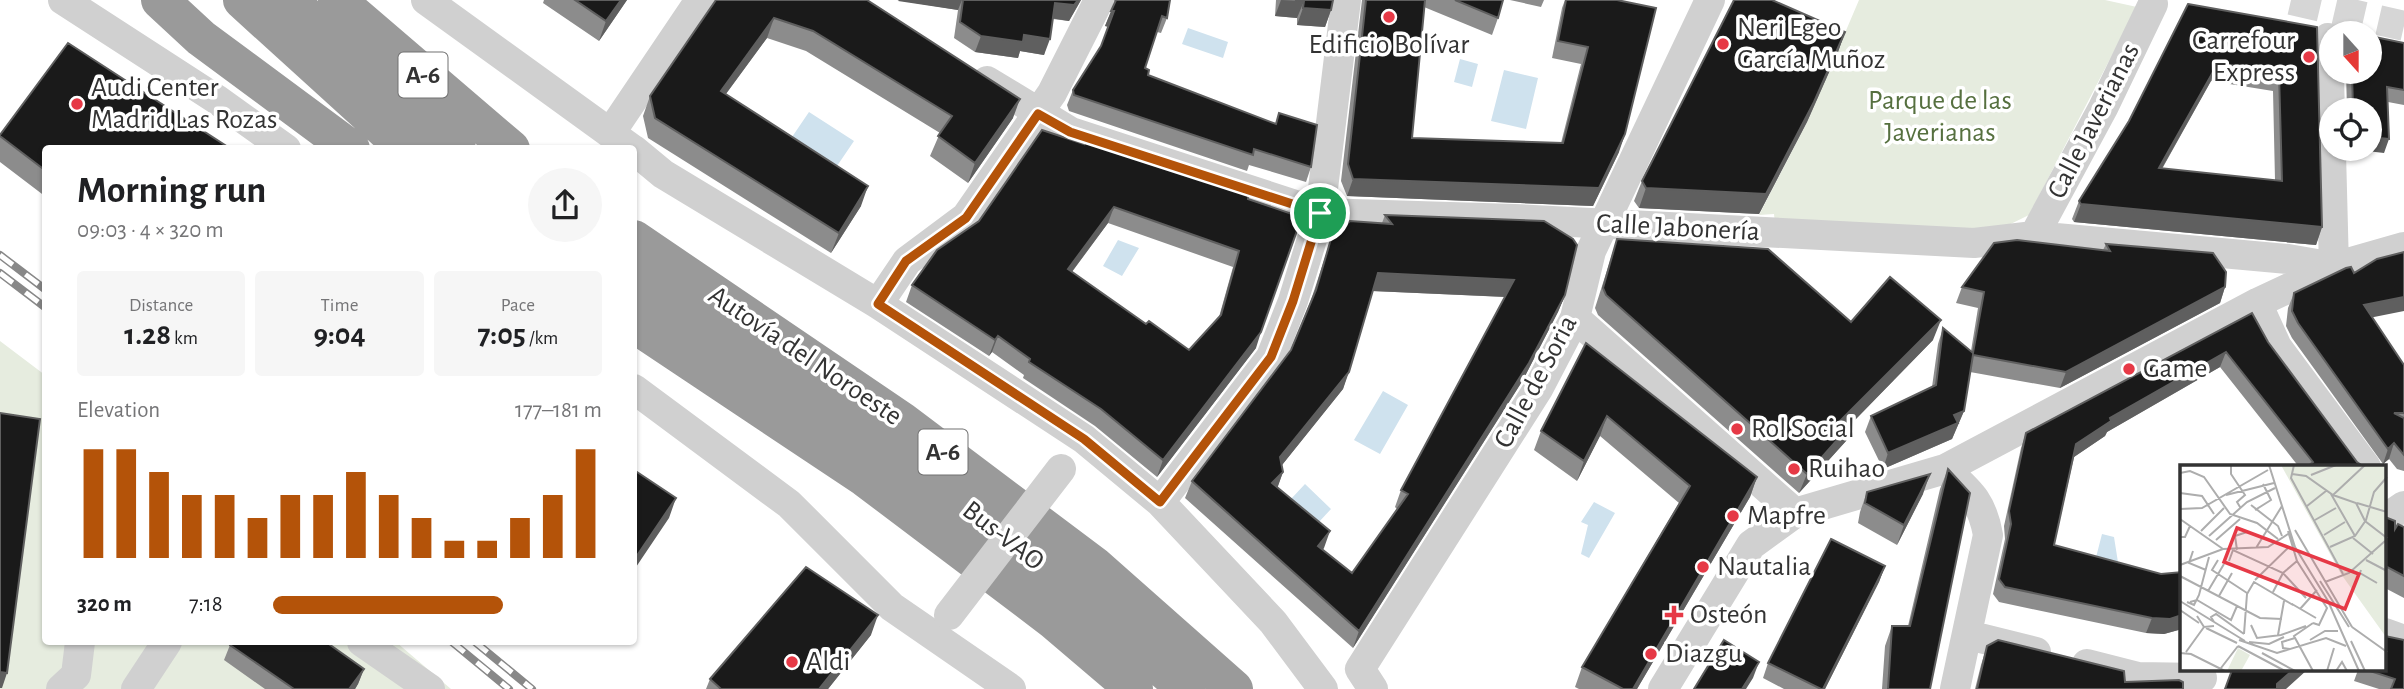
<!DOCTYPE html>
<meta charset="utf-8">
<style>
body{margin:0;font-family:"Alegreya Sans",sans-serif;background:#f6f6f6;color:#202124;height:100vh;display:flex;flex-direction:column;font-size:26px;white-space:nowrap}
*{box-sizing:border-box;margin:0}
p{font-size:23px;color:#757577}
.icon{flex:none;width:38px;height:38px;fill:none;stroke:currentColor;stroke-width:2;stroke-linecap:round;stroke-linejoin:round}
.map{position:relative;flex:1;overflow:hidden}
.side{position:absolute;left:42px;top:145px;width:595px;height:500px;display:flex;flex-direction:column;background:#fff;border-radius:7px;box-shadow:0 2px 5px #0004}
.side>*{flex:none}
.needle{width:46px;rotate:159deg}
.tools{position:absolute;left:2319px;top:21px;display:grid;gap:14px}
.tools a{display:grid;place-items:center;width:63px;height:63px;border-radius:50%;background:#fff;box-shadow:0 2px 5px #0004;font-size:35px}
.pin{position:absolute;display:grid;place-items:center;width:60px;height:60px;color:#fff;margin:-30px;border:4px solid #fff;border-radius:50%;box-shadow:0 2px 7px #0007}
.round{display:grid;place-items:center;flex:none;width:74px;height:74px;border-radius:37px;background:#f6f6f6}
.summary{display:flex;align-items:center;justify-content:space-between;height:119px;padding:0 35px}
h1{font-size:38px;font-weight:700;line-height:52px}
.figures{display:grid;grid-template-columns:repeat(3,1fr);gap:10px;height:119px;padding:7px 35px}
.figures div{display:grid;align-content:center;border-radius:7px;background:#f6f6f6;text-align:center}
.figures b{font-size:30px;font-weight:700}
.figures small{font-size:19px;font-weight:400}
.figures p{font-size:19px}
.chart{height:196px;padding:14px 35px}
.chart p{display:flex;justify-content:space-between}
.chart svg{width:100%;height:126px;margin-top:7px;stroke:#b45309;stroke-width:6}
ul{padding:0 35px;list-style:none;font-size:23px}
li{display:grid;grid-template-columns:112px 84px 1fr;align-items:center;height:52px}
li i{height:18px;border-radius:9px;background:#b45309}
.map>svg:first-child{display:block}
.green{fill:#e6ecdf}
.water{fill:#cfe2ee}
.lines{fill:none;stroke-linecap:round;stroke-linejoin:round}
.minor-tunnel{stroke:#d6d6d6;stroke-width:30;stroke-dasharray:30 15;stroke-linecap:butt}
.minor{stroke:#d0d0d0;stroke-width:30}
.highway{stroke:#9a9a9a;stroke-width:38}
.rail-casing{stroke:#888;stroke-width:8}
.rail{stroke:#fff;stroke-width:5;stroke-dasharray:16;stroke-linecap:butt}
.minor-bridge{stroke:#d0d0d0;stroke-width:30}
.wall{fill:#8c8c8c;fill-rule:evenodd}
.shaded-wall{fill:#5f5f5f}
.building{fill:#1a1a1a;stroke:#5f5f5f;stroke-width:2;fill-rule:evenodd}
.route-casing{stroke:#fff;stroke-width:14}
.route{stroke:#b45309;stroke-width:9}
.poi-dot{fill:#e63946;stroke:#fff;stroke-width:2.5}
.labels{text-anchor:middle;dominant-baseline:central;stroke-width:7;stroke-linejoin:round;paint-order:stroke}
.shield{fill:#fff;stroke:#707070;stroke-width:2}
.shield-label{font-size:26px;font-weight:bold;fill:#333}
.poi-label{font-size:28px;fill:#333;stroke:#fff;text-anchor:start}
.park-label{font-size:28px;fill:#56703f;stroke:#fff}
.street-label{font-size:28px;fill:#333;stroke:#fff}
.inset-road{fill:none;stroke:#adadad;stroke-width:2}
.view{fill:#e63946;fill-opacity:0.15;stroke:#e63946;stroke-width:3.5}
.inset-edge{fill:none;stroke:#333;stroke-width:3.5}
</style>
<div class="map">
<svg width="2404" height="689" viewBox="0 0 2404 689">
<rect width="100%" height="100%" fill="#fff"/>
<path class="green" d="M 1859,0 L 2105,0 L 2137,7 L 2029,215 L 1984,237 L 1775,224 L 1774,214 L 1759,215 L 1807,122 Z
M 0,341 L 45,375 L 46,642 L 396,642 L 451,689 L 0,689 Z"/>
<path class="water" d="M 1188,28 L 1228,42 L 1223,58 L 1182,44 Z
M 1460,59 L 1478,64 L 1472,87 L 1454,82 Z
M 1504,70 L 1538,78 L 1526,129 L 1491,121 Z
M 809,112 L 854,141 L 837,166 L 792,137 Z
M 1118,240 L 1139,248 L 1122,276 L 1103,266 Z
M 1383,391 L 1408,405 L 1380,454 L 1354,440 Z
M 1305,484 L 1331,509 L 1318,523 L 1291,499 Z
M 1594,502 L 1615,513 L 1589,558 L 1581,554 L 1588,525 L 1581,522 Z
M 2102,534 L 2114,537 L 2120,575 L 2093,569 Z"/>
<g class="lines">
<path class="minor-tunnel" d="M 2291,0 L 2404,26"/>
<path class="minor" d="M 63,0 L 216,99 L 286,149
M 426,0 L 632,149
M 987,81 L 1071,132 L 1320,213 L 1515,219 L 1974,243 L 2034,236 L 2288,259 L 2334,267 L 2328,38
M 611,132 L 700,0
M 634,150 L 663,174 L 878,304 L 1084,439 L 1160,502 L 1273,622 L 1323,689
M 2034,236 L 2103,108 L 2153,4
M 2257,303 L 2277,347 L 2366,467
M 878,304 L 907,261 L 966,217 L 1052,93 L 1099,0
M 1575,318 L 1795,513
M 634,389 L 789,504 L 892,607 L 1011,689
M 1945,469 C 1970,492 1982,501 1988,535 L 1955,689
M 1160,502 L 1271,357 L 1293,301 L 1320,213 L 1346,0
M 2385,519 L 2404,506
M 2385,633 L 2404,640
M 1968,635 L 2036,652
M 362,642 L 430,689
M 2087,664 L 2138,677 L 2202,678
M 61,689 L 76,675 L 80,642
M 136,689 L 167,642
M 1373,689 L 1360,669 L 1538,389 L 1575,318 L 1591,251 L 1710,0
M 1663,689 L 1751,545 L 1795,513 L 1945,469 L 2257,303 L 2334,267 L 2404,247"/>
<path class="highway" d="M 160,0 L 201,38 L 351,149
M 242,0 L 406,149
M 289,0 L 377,82 L 457,149
M 337,0 L 511,149
M 634,239 L 902,421 L 1095,566 L 1234,689
M 634,281 L 944,491 L 1067,586 L 1186,689
M 634,324 L 865,478 L 1053,620 L 1134,689"/>
<defs>
<path id="rail" d="M 0,255 L 46,290
M 0,273 L 46,308
M 452,642 L 509,689
M 475,642 L 532,689"/>
</defs>
<use href="#rail" class="rail-casing"/>
<use href="#rail" class="rail"/>
<path class="minor-bridge" d="M 949,615 L 1061,469"/>
</g>
<path class="wall" d="M 544,0 L 627,0 L 599,41 L 543,3 Z
M 716,0 L 867,0 L 1013,118 L 968,183 L 930,156 L 940,133 L 806,51 L 767,38 L 726,94 L 861,206 L 831,253 L 648,138 L 643,116 L 650,96 Z
M 897,0 L 1081,0 L 1069,21 L 1053,19 L 1044,55 L 1020,51 L 1018,58 L 975,52 L 954,38 L 958,10 Z
M 1114,0 L 1170,0 L 1167,18 L 1161,33 L 1157,32 L 1145,68 L 1148,75 L 1311,167 L 1306,182 L 1249,165 L 1247,171 L 1069,111 L 1067,105 L 1073,90 L 1101,46 L 1109,27 L 1105,26 L 1115,3 Z
M 1276,0 L 1333,0 L 1331,10 L 1325,27 L 1297,25 L 1297,18 L 1275,16 Z
M 1362,0 L 1503,0 L 1498,18 L 1492,35 L 1424,7 L 1412,138 L 1561,143 L 1581,64 L 1552,58 L 1562,8 L 1565,0 L 1617,0 L 1619,152 L 1593,206 L 1347,196 L 1341,181 Z
M 1510,0 L 1544,0 L 1541,7 Z
M 2188,4 L 2317,27 L 2322,227 L 2316,245 L 2074,222 L 2072,219 L 2079,201 L 2129,121 ZM 2211,81 L 2273,91 L 2275,180 L 2162,169 Z
M 1845,32 L 1838,52 L 1807,122 L 1759,214 L 1639,208 L 1634,201 L 1642,181 Z
M 2404,43 L 2404,105 L 2388,102 L 2384,153 L 2370,110 L 2347,110 L 2346,72 L 2370,72 Z
M 0,135 L 46,149 L 46,197 L 0,162 Z
M 1083,136 L 1248,199 L 1256,348 L 1157,477 L 1095,426 L 1023,378 L 1024,375 L 992,352 L 989,356 L 906,302 L 912,285 L 979,221 L 1080,142 ZM 1108,223 L 1233,267 L 1219,317 L 1189,350 L 1146,324 L 1072,272 Z
M 1385,215 L 1565,295 L 1558,312 L 1523,380 L 1353,648 L 1185,498 L 1192,481 L 1291,350 L 1311,300 L 1331,239 L 1382,223 ZM 1373,291 L 1505,297 L 1401,490 L 1395,507 L 1397,509 L 1352,573 L 1322,550 L 1324,548 L 1277,488 L 1283,472 L 1282,465 L 1343,389 Z
M 1617,239 L 1851,322 L 1933,340 L 1854,421 L 1846,441 L 1799,493 L 1598,315 L 1595,308 Z
M 2106,244 L 2225,287 L 2220,303 L 2060,388 L 1970,372 L 1964,411 L 1952,439 L 1883,469 L 1865,432 L 1871,416 L 1932,387 L 1938,344 L 1943,328 L 1971,351 L 1978,308 L 1956,303 L 1962,287 L 2103,250 Z
M 2354,273 L 2372,317 L 2404,365 L 2404,471 L 2397,469 L 2389,459 L 2383,464 L 2292,338 L 2286,326 L 2288,308 L 2294,293 Z
M 2252,313 L 2268,342 L 2357,462 L 2364,467 L 2299,467 L 2220,367 L 2107,432 L 2105,436 L 2074,457 L 2054,545 L 2161,574 L 2182,572 L 2182,629 L 2164,634 L 2146,633 L 1999,602 L 1993,594 L 2005,539 L 2004,526 L 2021,448 L 2026,433 Z
M 1586,343 L 1757,477 L 1750,497 L 1637,689 L 1579,689 L 1575,687 L 1582,667 L 1679,503 L 1600,436 L 1577,481 L 1534,450 L 1541,431 Z
M 1948,469 L 1930,689 L 1882,689 L 1885,646 L 1892,626 L 1908,626 L 1940,489 Z
M 1867,492 L 1923,494 L 1897,545 L 1858,523 L 1860,512 Z
M 2385,517 L 2395,529 L 2404,527 L 2404,598 L 2385,588 Z
M 1885,566 L 1879,582 L 1825,689 L 1784,689 L 1763,678 L 1768,663 Z
M 871,635 L 828,689 L 706,689 L 710,679 Z
M 2404,640 L 2404,689 L 2379,689 L 2354,681 L 2358,670 L 2385,670 Z
M 230,645 L 364,669 L 358,684 L 355,689 L 265,689 L 224,660 Z
M 1987,646 L 2125,682 L 2183,689 L 1975,689 L 1981,665 Z"/>
<path class="shaded-wall" d="M 621,0 L 627,0 L 599,41 L 606,21 Z
M 899,0 L 962,0 L 958,10 L 898,1 Z
M 1081,0 L 1069,21 L 1050,18 L 1055,3 Z
M 1281,0 L 1304,1 L 1297,18 L 1275,16 Z
M 1303,8 L 1331,10 L 1325,27 L 1297,25 Z
M 1111,11 L 1114,11 L 1109,27 L 1105,26 Z
M 774,18 L 767,38 L 714,110 L 721,91 Z
M 1845,32 L 1838,52 L 1807,122 L 1759,214 L 1639,208 L 1646,188 Z
M 1024,35 L 1050,39 L 1044,55 L 1020,51 L 1018,58 L 975,52 L 981,36 Z
M 2218,63 L 2211,81 L 2152,186 L 2159,168 Z
M 1020,99 L 1013,118 L 968,183 L 975,163 Z
M 1625,134 L 1619,152 L 1593,206 L 1347,196 L 1353,179 Z
M 2370,137 L 2389,139 L 2384,153 L 2350,149 L 2370,149 Z
M 868,186 L 861,206 L 831,253 L 839,233 Z
M 2081,204 L 2322,227 L 2316,245 L 2074,222 Z
M 1114,207 L 1108,223 L 1062,285 L 1068,269 Z
M 1378,273 L 1514,280 L 1508,297 L 1372,291 Z
M 2225,287 L 2220,303 L 2060,388 L 2066,372 Z
M 1565,295 L 1558,312 L 1523,380 L 1353,648 L 1359,631 Z
M 2404,297 L 2404,311 L 2359,320 L 2364,305 Z
M 1941,320 L 1933,340 L 1854,421 L 1846,441 L 1799,493 L 1807,474 L 1830,431 Z
M 1261,332 L 1256,348 L 1157,477 L 1163,460 Z
M 998,336 L 992,352 L 989,356 L 995,340 Z
M 2226,352 L 2220,367 L 2107,432 L 2105,436 L 2071,459 L 2076,444 L 2110,418 Z
M 1349,372 L 1343,389 L 1274,475 L 1280,457 Z
M 1964,411 L 1952,439 L 1883,469 L 1888,453 L 1954,415 Z
M 1607,416 L 1600,436 L 1577,481 L 1584,461 Z
M 2394,443 L 2389,459 L 2383,464 L 2388,449 Z
M 1283,472 L 1277,489 L 1272,483 Z
M 1930,474 L 1923,494 L 1897,545 L 1904,525 Z
M 1757,477 L 1750,497 L 1637,689 L 1633,689 Z
M 676,498 L 669,518 L 634,570 L 634,560 Z
M 1330,531 L 1324,548 L 1311,563 L 1318,546 Z
M 1885,566 L 1879,582 L 1825,689 L 1823,689 Z
M 878,615 L 871,635 L 828,689 L 819,689 Z
M 2182,615 L 2182,629 L 2164,634 L 2146,633 L 2152,618 Z
M 1759,662 L 1753,678 L 1746,689 L 1742,689 Z
M 364,669 L 358,684 L 355,689 L 349,689 Z
M 2293,670 L 2307,670 L 2286,689 L 2275,689 L 2277,684 Z
M 0,672 L 7,673 L 2,688 L 0,688 Z"/>
<path class="building" d="M 575,0 L 621,0 L 606,21 Z
M 716,0 L 867,0 L 1020,99 L 975,163 L 938,136 L 952,116 L 813,31 L 774,18 L 721,91 L 868,186 L 839,233 L 655,118 L 650,96 Z
M 963,0 L 1078,0 L 1074,5 L 1055,3 L 1050,39 L 1024,35 L 1023,42 L 981,36 L 960,22 Z
M 1116,0 L 1170,0 L 1167,18 L 1162,16 L 1145,68 L 1149,70 L 1148,75 L 1276,124 L 1279,113 L 1317,125 L 1311,167 L 1254,149 L 1253,155 L 1074,95 L 1073,90 L 1101,46 L 1114,11 L 1111,11 Z
M 1295,0 L 1333,0 L 1331,10 L 1303,8 L 1304,1 Z
M 1366,0 L 1425,0 L 1412,138 L 1563,143 L 1588,47 L 1558,41 L 1566,0 L 1617,0 L 1656,8 L 1625,134 L 1599,188 L 1353,179 L 1348,164 Z
M 1455,0 L 1503,0 L 1498,18 Z
M 1734,0 L 1772,0 L 1845,32 L 1814,102 L 1766,194 L 1646,188 L 1642,181 Z
M 2188,4 L 2317,27 L 2322,227 L 2081,204 L 2079,201 L 2129,121 ZM 2218,63 L 2279,73 L 2282,181 L 2159,168 Z
M 2370,36 L 2404,43 L 2404,90 L 2387,87 L 2389,139 L 2370,137 L 2370,110 L 2353,110 L 2352,72 L 2370,72 Z
M 68,43 L 231,149 L 46,149 L 46,171 L 0,136 L 0,135 Z
M 1042,130 L 1084,144 L 1083,136 L 1249,190 L 1248,199 L 1295,215 L 1299,225 L 1261,332 L 1163,460 L 1101,409 L 1029,362 L 1030,359 L 998,336 L 995,340 L 912,285 L 937,250 L 979,221 ZM 1114,207 L 1239,251 L 1221,315 L 1189,350 L 1149,321 L 1146,324 L 1068,269 Z
M 1385,215 L 1544,221 L 1573,239 L 1577,245 L 1565,295 L 1529,363 L 1359,631 L 1192,481 L 1291,350 L 1316,290 L 1331,239 L 1350,221 L 1392,224 ZM 1378,273 L 1514,280 L 1401,490 L 1408,494 L 1352,573 L 1318,546 L 1330,531 L 1272,483 L 1283,472 L 1280,457 L 1349,372 Z
M 1617,239 L 1768,249 L 1851,322 L 1890,277 L 1941,320 L 1830,431 L 1854,421 L 1807,474 L 1606,295 L 1603,288 Z
M 2017,240 L 2110,251 L 2106,244 L 2213,253 L 2226,272 L 2225,287 L 2066,372 L 1973,355 L 1964,411 L 1954,415 L 1958,423 L 1888,453 L 1871,416 L 1936,385 L 1943,328 L 1973,353 L 1984,292 L 1962,287 L 1994,243 Z
M 2404,252 L 2404,297 L 2364,305 L 2404,365 L 2404,413 L 2394,413 L 2404,418 L 2404,455 L 2394,443 L 2388,449 L 2298,323 L 2292,311 L 2294,293 L 2346,268 L 2351,267 L 2354,273 L 2377,259 Z
M 2252,313 L 2268,342 L 2357,462 L 2364,467 L 2307,467 L 2313,462 L 2226,352 L 2110,418 L 2111,421 L 2076,444 L 2054,545 L 2161,574 L 2182,572 L 2182,615 L 2170,619 L 2152,618 L 2005,587 L 1999,579 L 2011,524 L 2009,511 L 2026,433 Z
M 1586,343 L 1757,477 L 1633,689 L 1623,689 L 1582,667 L 1690,486 L 1607,416 L 1584,461 L 1541,431 Z
M 0,413 L 40,419 L 7,673 L 0,672 Z
M 1948,469 L 1970,493 L 1930,689 L 1888,689 L 1892,626 L 1910,626 Z
M 634,470 L 676,498 L 634,560 Z
M 1930,474 L 1904,525 L 1865,503 L 1867,492 Z
M 2385,517 L 2395,521 L 2395,529 L 2398,524 L 2404,527 L 2404,576 L 2385,566 Z
M 1831,539 L 1885,566 L 1823,689 L 1821,689 L 1768,663 Z
M 806,567 L 878,615 L 819,689 L 721,689 L 710,679 Z
M 2385,636 L 2404,640 L 2404,689 L 2391,689 L 2395,679 L 2367,670 L 2385,670 Z
M 1724,640 L 1759,662 L 1742,689 L 1694,689 Z
M 1998,640 L 2124,671 L 2125,682 L 2179,680 L 2183,682 L 2183,689 L 1977,689 L 1987,646 Z
M 231,642 L 326,642 L 364,669 L 349,689 L 294,689 L 230,645 Z
M 2232,670 L 2293,670 L 2277,684 L 2277,689 L 2225,689 Z"/>
<g class="lines">
<defs>
<path id="route" d="M 1038,114 L 1070,132 L 1320,213 L 1293,301 L 1271,357 L 1160,502 L 1084,439 L 878,304 L 906,261 L 966,218 Z"/>
</defs>
<use href="#route" class="route-casing"/>
<use href="#route" class="route"/>
</g>
<g class="poi-dot">
<circle cx="1389" cy="17" r="7"/>
<circle cx="1723" cy="44" r="7"/>
<circle cx="2309" cy="57" r="7"/>
<circle cx="77" cy="104" r="7"/>
<circle cx="2129" cy="369" r="7"/>
<circle cx="1737" cy="429" r="7"/>
<circle cx="1794" cy="469" r="7"/>
<circle cx="1733" cy="516" r="7"/>
<circle cx="1703" cy="567" r="7"/>
<path d="M1670.5 604.5h7v7h7v7h-7v7h-7v-7h-7v-7h7z"/>
<circle cx="1651" cy="654" r="7"/>
<circle cx="792" cy="662" r="7"/>
</g>
<g class="labels">
<g class="shield">
<rect x="398.5" y="52.5" width="49" height="45" rx="5"/>
<rect x="918.5" y="429.5" width="49" height="45" rx="5"/>
</g>
<g class="shield-label">
<text x="423" y="75">A-6</text>
<text x="943" y="452">A-6</text>
</g>
<g class="poi-label">
<text x="1737" y="28">Neri Egeo<tspan x="1737" dy="32">García Muñoz</tspan></text>
<text x="2295" y="41" text-anchor="end">Carrefour<tspan x="2295" dy="32">Express</tspan></text>
<text x="1389" y="45" text-anchor="middle">Edificio Bolívar</text>
<text x="91" y="88">Audi Center<tspan x="91" dy="32">Madrid Las Rozas</tspan></text>
<text x="2143" y="369">Game</text>
<text x="1751" y="429">Rol Social</text>
<text x="1808" y="469">Ruihao</text>
<text x="1747" y="516">Mapfre</text>
<text x="1717" y="567">Nautalia</text>
<text x="1690" y="615">Osteón</text>
<text x="1665" y="654">Diazgu</text>
<text x="806" y="662">Aldi</text>
</g>
<g class="park-label">
<text x="1940" y="101">Parque de las<tspan x="1940" dy="32">Javerianas</tspan></text>
</g>
<g class="street-label">
<text transform="translate(2094 121) rotate(-63)">Calle Javerianas</text>
<text transform="translate(1678 228) rotate(3)">Calle Jabonería</text>
<text transform="translate(805 356) rotate(34)">Autovía del Noroeste</text>
<text transform="translate(1536 382) rotate(-62)">Calle de Soria</text>
<text transform="translate(1003 536) rotate(38)">Bus-VAO</text>
</g>
</g>
<g transform="translate(2180 465)">
<rect width="206" height="206" fill="#fff"/>
<path d="M 101,0 L 206,0 L 206,172 L 161,109 ZM 58,183 L 70,190 L 61,206 L 47,206 Z" fill="#e6ecdf"/>
<path class="inset-road" d="M 51,0 L 51,9 L 65,30 L 57,37 L 60,42M 89,0 L 115,82 L 148,136 L 179,206M 114,0 L 111,13 L 163,109M 0,8 L 10,6 L 24,12 L 50,49 L 77,58 L 98,74M 112,9 L 126,11 L 153,30 L 176,38 L 185,56 L 207,73M 131,10 L 156,0M 0,28 L 22,31 L 34,49M 151,29 L 175,71M 46,30 L 94,18M 153,30 L 185,0M 177,38 L 207,47M 71,40 L 98,61 L 102,71M 127,41 L 146,26M 0,44 L 22,43 L 88,5M 75,45 L 91,35 L 83,19M 0,54 L 10,61 L 5,72 L 0,72M 135,55 L 156,43M 10,61 L 43,84M 115,65 L 172,162M 21,66 L 44,43M 108,66 L 117,96 L 147,143 L 139,160 L 133,158M 144,70 L 165,57M 29,71 L 67,37 L 95,23M 173,73 L 193,89M 36,75 L 60,54M 150,82 L 175,71 L 186,55 L 194,27 L 207,12M 76,83 L 102,41M 57,85 L 55,71 L 67,67M 13,86 L 9,98 L 26,105M 38,95 L 32,105 L 67,128M 186,95 L 207,106M 49,96 L 53,85 L 103,108 L 126,133M 0,100 L 43,84 L 88,82 L 108,69M 181,105 L 180,108 L 197,118M 0,111 L 80,153 L 102,154M 75,115 L 109,82M 140,116 L 169,162M 145,117 L 169,108 L 205,76M 28,126 L 44,99M 93,127 L 103,108 L 117,96M 39,131 L 52,108M 0,136 L 65,176M 7,137 L 14,140 L 19,130 L 29,92M 10,137 L 17,135 L 51,155 L 57,141M 112,139 L 136,153M 120,144 L 137,125M 0,145 L 19,158M 17,151 L 24,162 L 34,161M 34,157 L 31,152 L 36,149 L 64,169M 133,158 L 114,171 L 133,206M 71,160 L 77,173 L 101,170M 172,162 L 207,187M 26,163 L 57,178M 64,169 L 67,129 L 74,117 L 113,140M 98,170 L 104,136M 101,170 L 126,161M 59,175 L 97,188 L 146,173 L 166,181M 130,175 L 145,166 L 158,166M 171,176 L 185,206M 69,177 L 89,179 L 104,172M 58,181 L 105,206M 110,184 L 103,183 L 102,177 L 115,173M 6,187 L 24,162M 0,188 L 11,189 L 45,206M 82,188 L 115,206M 41,203 L 58,181M 147,206 L 154,183M 156,206 L 162,197 L 167,206"/>
<path class="view" d="M 57,63 L 179,109 L 165,144 L 44,97 Z"/>
<rect width="206" height="206" class="inset-edge"/>
</g>
</svg>
<div class="tools">
<a><svg class="needle" viewBox="-14 -14 28 28"><path d="M0-13l5 13h-10z" fill="#e53935"/><path d="M0 13l5-13h-10z" fill="#757577"/></svg></a>
<a><svg class="icon" aria-label="locate" viewBox="0 0 24 24"><circle cx="12" cy="12" r="6"/><path d="M12 2v4M12 18v4M2 12h4M18 12h4"/></svg></a>
</div>
<div class="pin" style="left:1320px;top:213px;background:#1e9e55"><svg class="icon" aria-label="arrive" viewBox="0 0 24 24"><path d="M6 21V4h12l-3 4 3 4H6"/></svg></div>
<section class="side">
<div class="summary"><div><h1>Morning run</h1><p>09:03 · 4 × 320 m</p></div><a class="round"><svg class="icon" aria-label="share" viewBox="0 0 24 24"><path d="M12 15V3M7 8l5-5 5 5M5 13v7h14v-7"/></svg></a></div>
<div class="figures">
<div><p>Distance</p><b>1.28<small> km</small></b></div>
<div><p>Time</p><b>9:04</b></div>
<div><p>Pace</p><b>7:05<small> /km</small></b></div>
</div>
<div class="chart"><p><span>Elevation</span>177–181 m</p>
<svg viewBox="0 0 160 44" preserveAspectRatio="none"><path d="M5 44V6M15 44V6M25 44V14M35 44V22M45 44V22M55 44V30M65 44V22M75 44V22M85 44V14M95 44V22M105 44V30M115 44V38M125 44V38M135 44V30M145 44V22M155 44V6"/></svg>
</div>
<ul>
<li><b>320 m</b>7:18<i style="width:70%"></i></li>
</ul>
</section>
</div>
